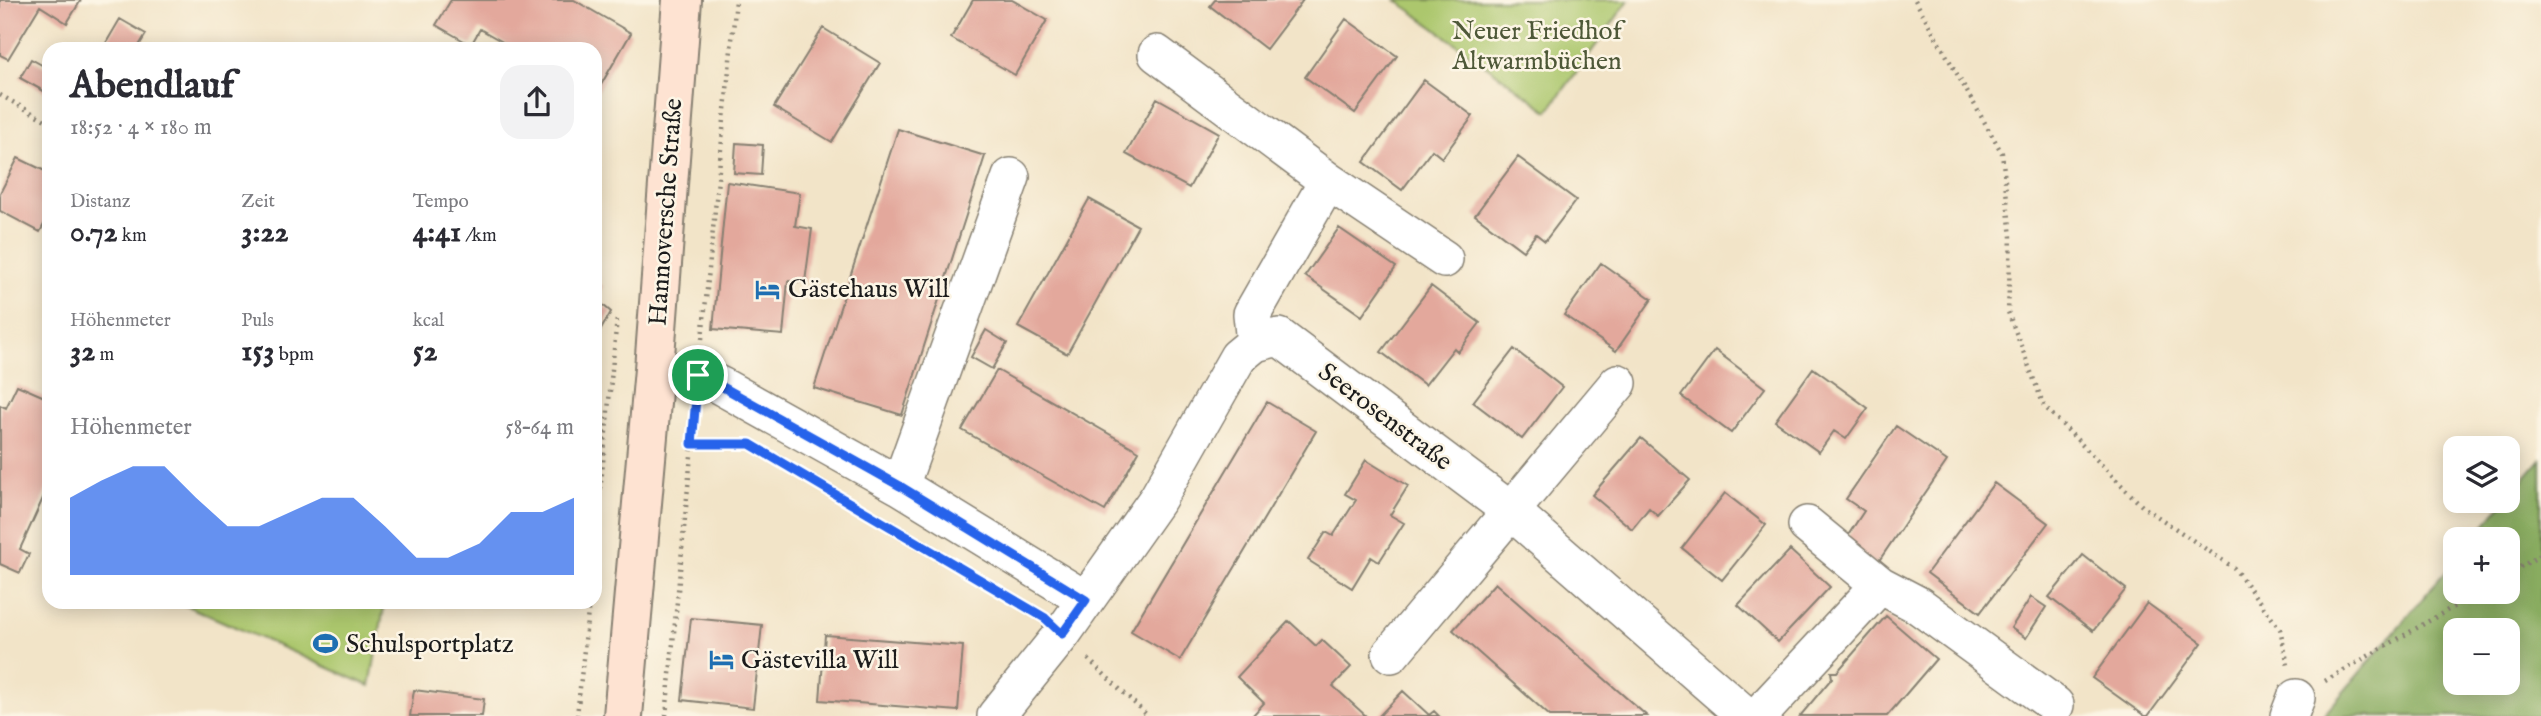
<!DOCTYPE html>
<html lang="de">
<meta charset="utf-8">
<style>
body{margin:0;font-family:"IM FELL English",serif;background:#f2f2f3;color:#2b2b33;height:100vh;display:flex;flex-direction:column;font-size:26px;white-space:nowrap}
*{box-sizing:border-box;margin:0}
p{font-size:23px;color:#7c7c81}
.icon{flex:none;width:38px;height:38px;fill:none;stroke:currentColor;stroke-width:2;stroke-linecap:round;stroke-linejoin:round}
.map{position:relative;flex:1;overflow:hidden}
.details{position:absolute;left:42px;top:42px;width:560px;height:567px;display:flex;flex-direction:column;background:#fff;border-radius:21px;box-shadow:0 4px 18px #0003}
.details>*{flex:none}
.tools{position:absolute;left:2443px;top:436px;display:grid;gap:14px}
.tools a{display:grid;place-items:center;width:77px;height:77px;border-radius:14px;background:#fff;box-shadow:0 4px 18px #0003;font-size:35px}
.pin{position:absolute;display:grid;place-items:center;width:60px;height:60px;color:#fff;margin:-30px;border:4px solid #fff;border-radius:50%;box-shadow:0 2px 7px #0007}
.round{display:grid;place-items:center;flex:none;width:74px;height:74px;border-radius:21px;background:#f2f2f3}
.summary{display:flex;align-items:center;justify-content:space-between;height:119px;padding:0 28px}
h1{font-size:38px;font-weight:700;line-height:52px}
.figures{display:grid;grid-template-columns:repeat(3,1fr);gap:10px;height:119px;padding:7px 28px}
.figures div{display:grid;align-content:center}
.figures b{font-size:30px;font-weight:700}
.figures small{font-size:19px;font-weight:400}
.figures p{font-size:19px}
.chart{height:196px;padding:14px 28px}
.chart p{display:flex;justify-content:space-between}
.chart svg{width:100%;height:126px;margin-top:7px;fill:#2563eb;opacity:.7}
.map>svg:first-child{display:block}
.green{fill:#acc76d;stroke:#647244;stroke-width:2}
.forest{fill:#89ac60;stroke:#52643e;stroke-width:2;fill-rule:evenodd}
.building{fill:#e3a89c}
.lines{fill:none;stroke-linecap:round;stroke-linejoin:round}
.minor-casing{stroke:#878072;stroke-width:40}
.secondary-casing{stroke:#878072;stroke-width:42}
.path{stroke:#878072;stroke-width:4.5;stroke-dasharray:2 5;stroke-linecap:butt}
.minor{stroke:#fff;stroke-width:37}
.secondary{stroke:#fee3d2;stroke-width:38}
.route-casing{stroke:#fff;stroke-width:14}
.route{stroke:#2563eb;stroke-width:9}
.labels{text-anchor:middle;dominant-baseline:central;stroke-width:5;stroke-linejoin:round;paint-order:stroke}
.park-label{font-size:26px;fill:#4e5838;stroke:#fcf5e5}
.street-label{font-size:26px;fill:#1c1c1c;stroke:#fcf5e5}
.poi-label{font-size:26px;fill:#1c1c1c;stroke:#fcf5e5;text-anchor:start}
</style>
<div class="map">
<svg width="2541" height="716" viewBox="0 0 2541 716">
<rect width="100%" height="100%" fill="#fcf5e5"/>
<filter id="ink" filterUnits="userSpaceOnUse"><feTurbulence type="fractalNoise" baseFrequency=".0143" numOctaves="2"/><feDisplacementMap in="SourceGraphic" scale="14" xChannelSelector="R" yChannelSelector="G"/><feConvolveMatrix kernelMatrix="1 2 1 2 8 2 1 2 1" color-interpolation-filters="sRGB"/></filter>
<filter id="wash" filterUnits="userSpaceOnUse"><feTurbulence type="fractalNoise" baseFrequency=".00686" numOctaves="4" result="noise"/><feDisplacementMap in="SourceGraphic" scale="28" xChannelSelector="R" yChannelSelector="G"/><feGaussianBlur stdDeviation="1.57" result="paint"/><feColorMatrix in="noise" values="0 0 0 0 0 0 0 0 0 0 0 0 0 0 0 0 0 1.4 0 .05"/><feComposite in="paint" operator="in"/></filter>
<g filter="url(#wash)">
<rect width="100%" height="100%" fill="#f2e4c8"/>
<path class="green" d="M 1396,0 L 1629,0 L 1548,111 Z
M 178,602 L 385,602 L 370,686 Z"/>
<path class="forest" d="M 2541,459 L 2541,716 L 2323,716 L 2455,560 L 2455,592 L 2508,592 L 2508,539 L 2473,539 ZM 2455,630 L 2508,630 L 2508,682 L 2455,682 Z"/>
<g id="blocks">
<path class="building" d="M 0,0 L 81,0 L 67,23 L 40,6 L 8,59 L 0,55 Z
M 451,0 L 574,0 L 631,33 L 595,95 L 595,49 L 515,49 L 480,29 L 471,45 L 436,25 Z
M 973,0 L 1012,0 L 1047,20 L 1015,75 L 951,38 Z
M 1215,0 L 1303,0 L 1266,49 L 1210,6 Z
M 120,19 L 146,34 L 137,49 L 103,48 Z
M 1346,19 L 1397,56 L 1355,113 L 1305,77 Z
M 823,28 L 880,63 L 832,142 L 774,107 Z
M 31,59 L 49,69 L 49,94 L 20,78 Z
M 1424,80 L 1473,116 L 1442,158 L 1432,150 L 1402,190 L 1364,162 Z
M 1157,98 L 1219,133 L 1189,188 L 1126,154 Z
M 898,129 L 985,156 L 902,415 L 814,388 Z
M 736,143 L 763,145 L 761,175 L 734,173 Z
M 1518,157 L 1576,200 L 1545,241 L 1536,234 L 1523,251 L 1475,215 Z
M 18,158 L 49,173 L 49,215 L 40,232 L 0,211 L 0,193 Z
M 727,182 L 800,193 L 795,226 L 812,229 L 805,282 L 788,281 L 783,335 L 713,329 Z
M 1089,199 L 1138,226 L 1067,354 L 1018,327 Z
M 1339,228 L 1396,267 L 1362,316 L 1305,276 Z
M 1601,263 L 1652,299 L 1616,351 L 1564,315 Z
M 595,282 L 603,286 L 596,299 L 611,312 L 595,340 Z
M 1431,286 L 1480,323 L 1458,352 L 1454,348 L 1425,385 L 1381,352 Z
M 986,330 L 1007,343 L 992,369 L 971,357 Z
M 1514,349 L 1562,387 L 1522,439 L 1473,402 Z
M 1715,350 L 1765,388 L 1731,433 L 1681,396 Z
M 1813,368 L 1868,408 L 1846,439 L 1834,431 L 1819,452 L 1775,421 Z
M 997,370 L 1139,451 L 1105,511 L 962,430 Z
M 17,385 L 49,399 L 49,485 L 20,549 L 29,554 L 20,573 L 0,564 L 0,405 L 6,408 Z
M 1267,402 L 1316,431 L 1180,660 L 1131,631 Z
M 1896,426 L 1947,461 L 1876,565 L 1843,543 L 1864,511 L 1846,499 Z
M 1641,438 L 1690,480 L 1658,516 L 1649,508 L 1632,529 L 1592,495 Z
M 1366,460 L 1408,486 L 1390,515 L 1404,523 L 1379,562 L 1371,557 L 1352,588 L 1308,560 L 1326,532 L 1333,536 L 1356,500 L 1345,494 Z
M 1994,483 L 2048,523 L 1980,613 L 1927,573 Z
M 1725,493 L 1766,525 L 1722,580 L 1682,548 Z
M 1790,550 L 1830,587 L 1778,642 L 1738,605 Z
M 2083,555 L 2126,589 L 2093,631 L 2049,597 Z
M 1495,583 L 1647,716 L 1550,716 L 1453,630 Z
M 2031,597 L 2046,607 L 2026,638 L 2011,628 Z
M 2147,603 L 2202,643 L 2148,716 L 2145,716 L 2092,678 Z
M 1886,616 L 1936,659 L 1894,708 L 1887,716 L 1800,716 L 1832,678 L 1831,672 L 1837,672 Z
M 691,618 L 762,625 L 753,708 L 682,700 Z
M 1289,621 L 1316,646 L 1322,640 L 1351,667 L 1333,686 L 1366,716 L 1252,716 L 1264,703 L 1237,677 Z
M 825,635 L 963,646 L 958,711 L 820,700 Z
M 414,690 L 484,699 L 482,716 L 410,716 Z
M 1403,691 L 1429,715 L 1434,711 L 1439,716 L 1379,716 Z"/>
</g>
</g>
<g filter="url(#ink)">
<use href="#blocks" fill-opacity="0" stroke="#878072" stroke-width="2"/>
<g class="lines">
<defs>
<path id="minor" d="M 1157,54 L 1328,181
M 1255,343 L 1252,314 L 1328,181 L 1444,259
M 654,369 L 698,375 L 721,386 L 900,486 L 1086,600
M 900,486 L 1011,177
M 1880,585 L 1918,605 L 2055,705
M 1391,654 L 1618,383
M 996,716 L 1062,634 L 1158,498 L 1238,357 L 1255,343 L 1279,337 L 1511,511 L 1746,716
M 1758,716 L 1880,585 L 1807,525
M 2289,716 L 2296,698"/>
<path id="secondary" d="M 623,716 L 654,369 L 682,0"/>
</defs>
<use href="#minor" class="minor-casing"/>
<use href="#secondary" class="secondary-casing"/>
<path class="path" d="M 1915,0 L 2002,153 L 2011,237 L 2008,312 L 2044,406 L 2142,506 L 2234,568 L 2280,629 L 2288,665
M 0,95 L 49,122
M 702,339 L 736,0
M 595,442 L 603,451
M 693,444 L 748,444
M 595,545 L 617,318
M 2508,574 L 2541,555
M 1088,659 L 1148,716
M 2325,681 L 2479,592
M 577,716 L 589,602
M 666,716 L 695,414"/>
<use href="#minor" class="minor"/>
<use href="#secondary" class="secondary"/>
</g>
</g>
<g class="lines" filter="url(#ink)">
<defs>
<path id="route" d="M 698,375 L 721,386 L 900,486 L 1086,600 L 1062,634 L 1045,618 L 750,444 L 692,444 Z"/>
</defs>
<use href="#route" class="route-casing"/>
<use href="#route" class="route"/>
</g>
<defs>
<symbol id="hotel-bare" viewBox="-9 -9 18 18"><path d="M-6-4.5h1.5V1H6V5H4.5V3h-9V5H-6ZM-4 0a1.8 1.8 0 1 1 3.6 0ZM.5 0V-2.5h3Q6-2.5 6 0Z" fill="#1f6fb2" stroke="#fcf5e5" stroke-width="2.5" paint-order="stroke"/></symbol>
<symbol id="stadium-bare" viewBox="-9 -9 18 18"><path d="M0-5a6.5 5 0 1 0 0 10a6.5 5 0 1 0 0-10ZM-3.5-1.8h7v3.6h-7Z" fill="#1f6fb2" stroke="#fcf5e5" stroke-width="2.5" paint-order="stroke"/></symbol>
</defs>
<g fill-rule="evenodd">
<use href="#hotel-bare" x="750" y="272" width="35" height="35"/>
<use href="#stadium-bare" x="308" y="626" width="35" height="35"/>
<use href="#hotel-bare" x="704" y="642" width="35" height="35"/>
</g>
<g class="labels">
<g class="park-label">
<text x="1537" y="31">Neuer Friedhof<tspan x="1537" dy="30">Altwarmbüchen</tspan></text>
</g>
<g class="street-label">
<text transform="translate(666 212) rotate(-86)">Hannoversche Straße</text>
<text transform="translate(1385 417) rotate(37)">Seerosenstraße</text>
</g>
<g class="poi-label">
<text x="788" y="289">Gästehaus Will</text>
<text x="346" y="644">Schulsportplatz</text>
<text x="741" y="660">Gästevilla Will</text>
</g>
</g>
</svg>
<div class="tools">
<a><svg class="icon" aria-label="layers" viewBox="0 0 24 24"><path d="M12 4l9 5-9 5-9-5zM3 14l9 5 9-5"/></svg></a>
<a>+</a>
<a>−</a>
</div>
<div class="pin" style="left:698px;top:375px;background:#1e9e55"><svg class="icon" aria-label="arrive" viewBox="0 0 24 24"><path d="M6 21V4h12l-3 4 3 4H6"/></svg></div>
<section class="details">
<div class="summary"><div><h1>Abendlauf</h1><p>18:52 · 4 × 180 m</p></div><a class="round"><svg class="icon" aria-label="share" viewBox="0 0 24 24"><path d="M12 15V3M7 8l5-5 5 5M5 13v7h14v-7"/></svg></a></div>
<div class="figures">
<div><p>Distanz</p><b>0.72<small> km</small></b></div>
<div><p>Zeit</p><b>3:22</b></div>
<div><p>Tempo</p><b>4:41<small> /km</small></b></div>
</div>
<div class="figures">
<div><p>Höhenmeter</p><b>32<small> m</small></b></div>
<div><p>Puls</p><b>153<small> bpm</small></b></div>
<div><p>kcal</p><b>52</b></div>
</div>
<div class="chart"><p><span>Höhenmeter</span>58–64 m</p>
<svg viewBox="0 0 160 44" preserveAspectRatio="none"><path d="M0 44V17L10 11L20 6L30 6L40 17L50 27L60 27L70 22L80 17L90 17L100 27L110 38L120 38L130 33L140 22L150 22L160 17V44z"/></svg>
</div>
</section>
</div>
